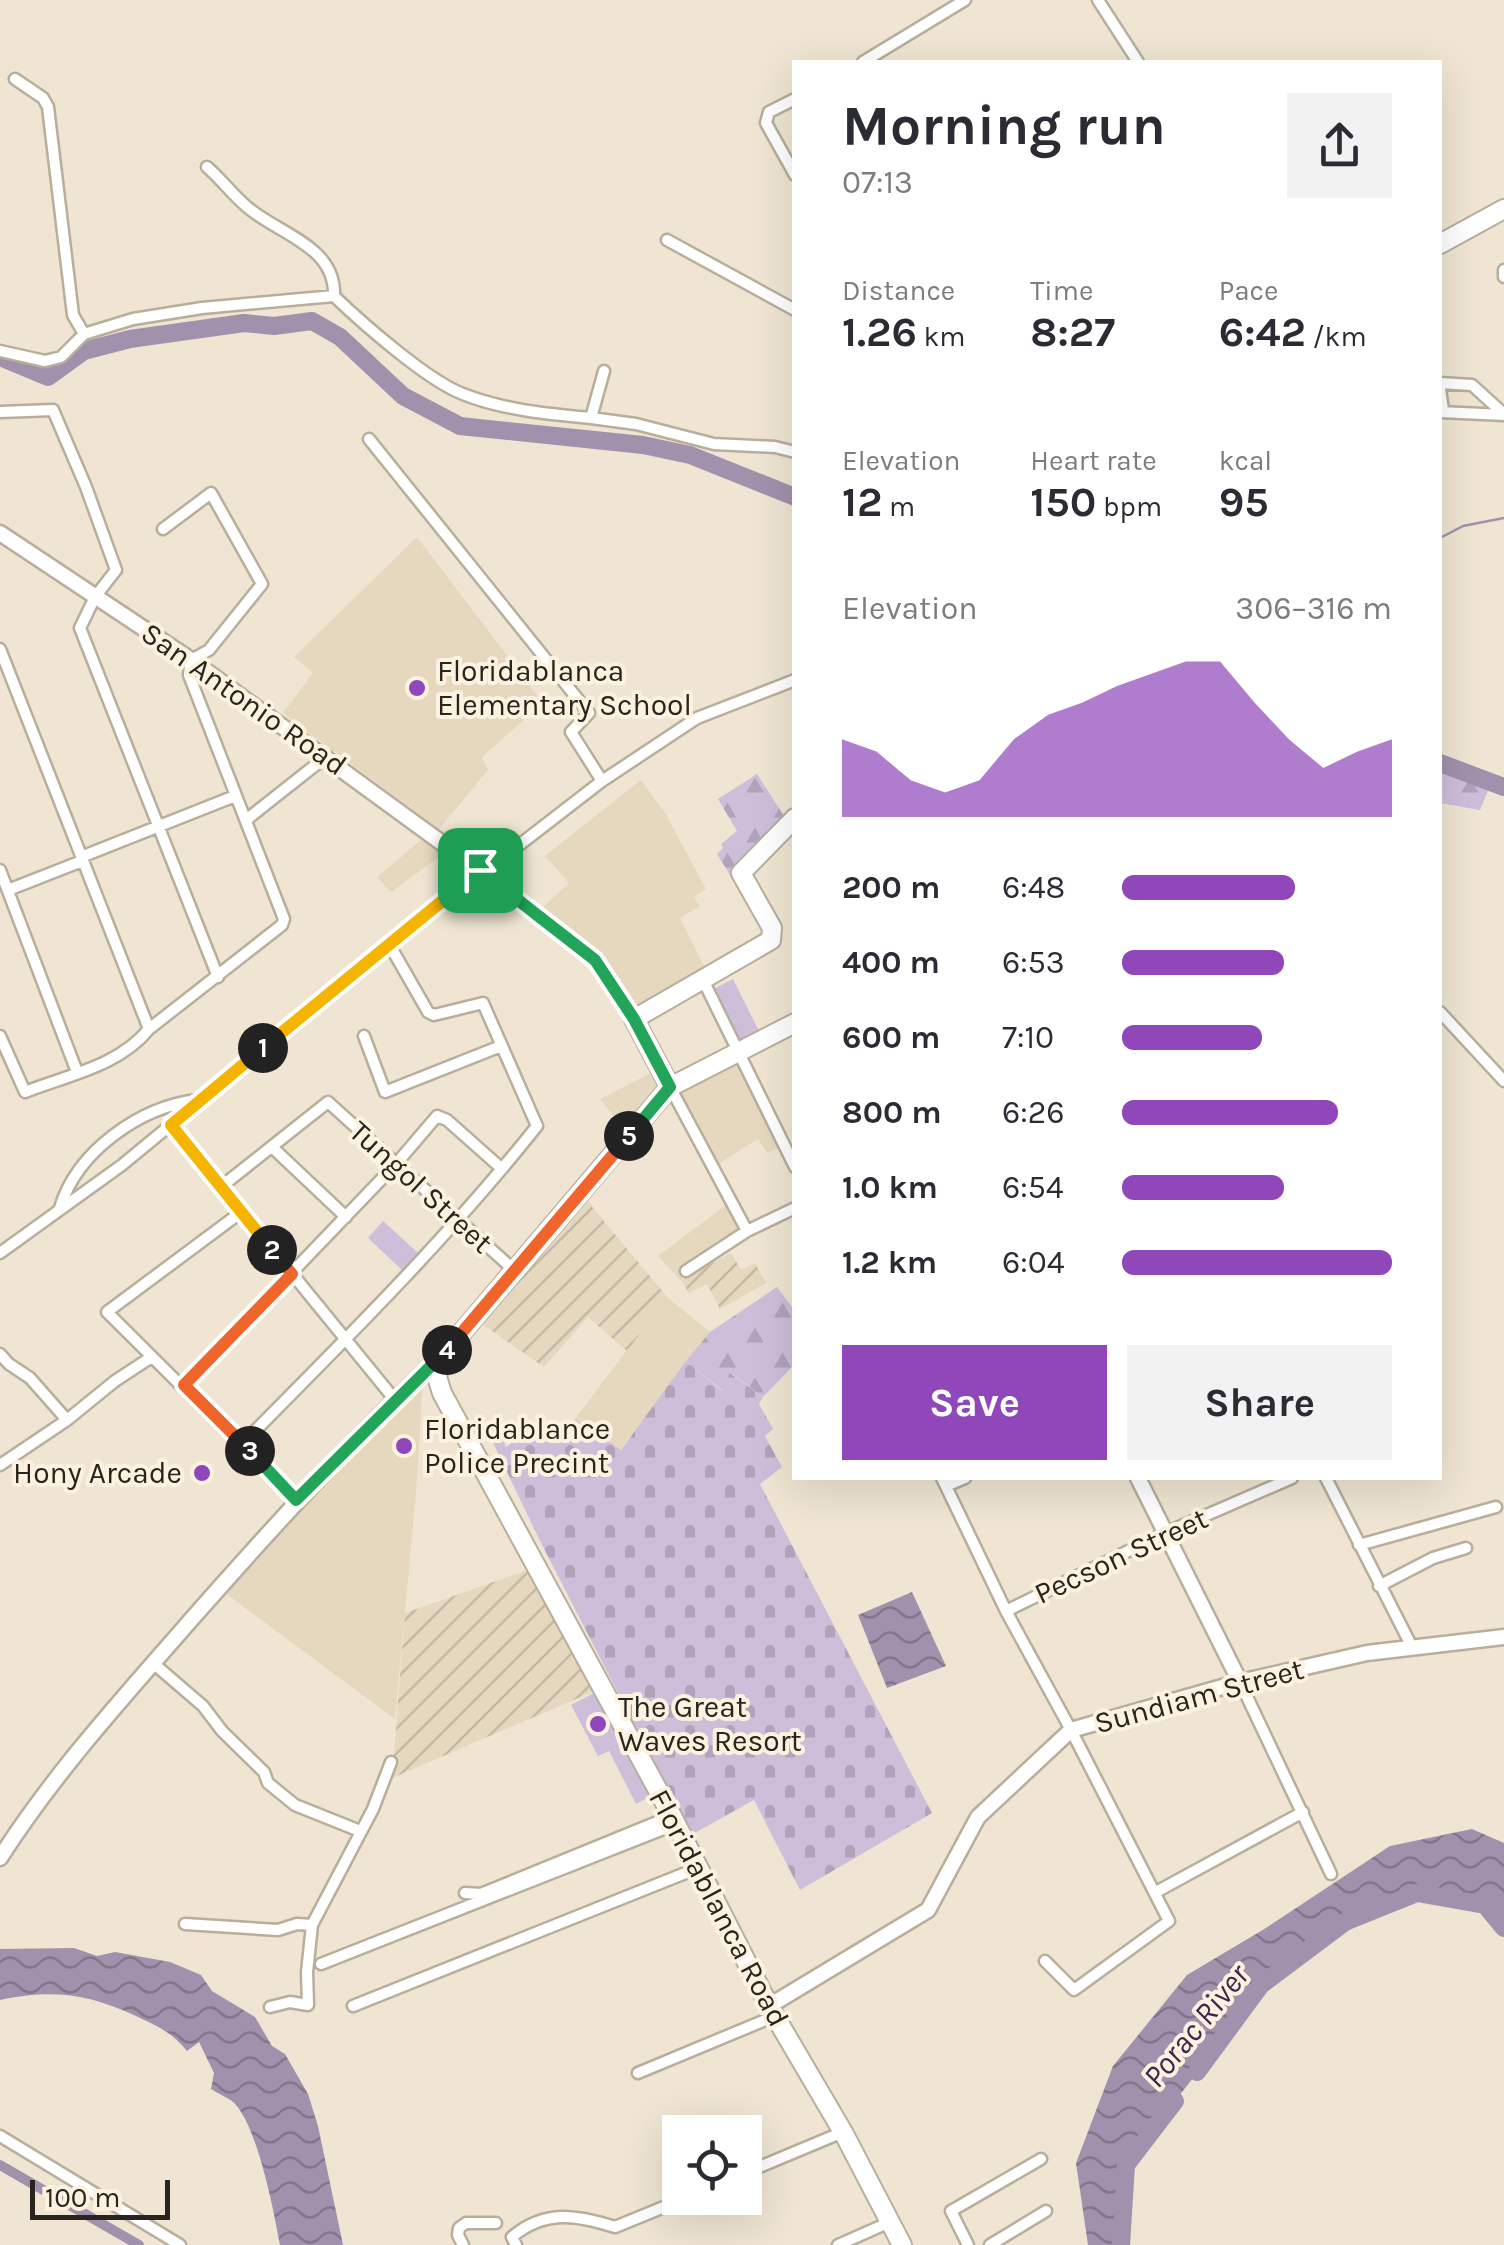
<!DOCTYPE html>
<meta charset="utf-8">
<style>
body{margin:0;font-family:Karla,sans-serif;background:#f2f2f3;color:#2b2b33;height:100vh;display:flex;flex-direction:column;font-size:38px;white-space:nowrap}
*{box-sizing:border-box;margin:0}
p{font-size:32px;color:#7c7c81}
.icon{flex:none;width:55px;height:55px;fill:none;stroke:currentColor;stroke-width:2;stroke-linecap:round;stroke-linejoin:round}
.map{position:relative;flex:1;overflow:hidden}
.panel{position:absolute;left:792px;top:60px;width:650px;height:1420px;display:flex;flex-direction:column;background:#fff;border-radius:0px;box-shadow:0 10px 40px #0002}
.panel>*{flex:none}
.fabs{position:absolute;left:662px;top:2115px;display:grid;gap:20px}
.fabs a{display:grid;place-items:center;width:100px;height:100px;border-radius:0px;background:#fff;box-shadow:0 10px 40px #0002;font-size:50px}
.scale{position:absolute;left:30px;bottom:25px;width:140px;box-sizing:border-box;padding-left:10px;border:5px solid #28251e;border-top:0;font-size:28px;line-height:35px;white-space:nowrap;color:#28251e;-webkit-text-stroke:8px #fcf2df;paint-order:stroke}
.pin{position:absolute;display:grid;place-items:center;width:85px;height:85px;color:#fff;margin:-42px;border-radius:20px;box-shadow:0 5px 15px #0006}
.km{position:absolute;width:50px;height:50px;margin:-25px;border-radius:50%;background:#222;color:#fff;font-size:28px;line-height:50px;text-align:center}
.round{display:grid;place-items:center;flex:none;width:105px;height:105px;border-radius:0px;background:#f2f2f3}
.overview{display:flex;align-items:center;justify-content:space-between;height:170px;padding:0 50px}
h1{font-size:55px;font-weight:700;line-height:75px}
.figures{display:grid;grid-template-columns:repeat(3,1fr);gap:15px;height:170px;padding:10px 50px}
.figures div{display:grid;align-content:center}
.figures b{font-size:42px;font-weight:700}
.figures small{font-size:28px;font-weight:400}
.figures p{font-size:28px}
.chart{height:280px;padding:20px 50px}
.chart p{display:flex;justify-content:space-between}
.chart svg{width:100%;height:180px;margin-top:10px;fill:#8f47ba;opacity:.7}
.action{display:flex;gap:20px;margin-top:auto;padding:20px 50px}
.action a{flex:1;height:115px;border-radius:0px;background:#8f47ba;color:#fff;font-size:40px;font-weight:700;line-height:115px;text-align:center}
.action a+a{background:#f2f2f3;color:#2b2b33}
ul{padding:0 50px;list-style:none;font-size:32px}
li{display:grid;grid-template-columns:160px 120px 1fr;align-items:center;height:75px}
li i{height:25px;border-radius:12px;background:#8f47ba}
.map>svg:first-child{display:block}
.built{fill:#e5d8bf}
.industrial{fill:url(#industrial-furrows)}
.forest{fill:url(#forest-firs)}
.cemetery{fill:url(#cemetery-stones)}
.park{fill:#cebeda}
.water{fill:url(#water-waves)}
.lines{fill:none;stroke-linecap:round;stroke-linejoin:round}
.stream{stroke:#a191ad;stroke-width:2.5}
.canal{stroke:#a191ad;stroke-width:10}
.river{stroke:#a191ad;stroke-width:18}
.minor-casing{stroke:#b7ae9c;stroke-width:15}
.tertiary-casing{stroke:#b7ae9c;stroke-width:19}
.primary-casing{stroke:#b7ae9c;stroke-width:22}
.minor{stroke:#fff;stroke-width:10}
.tertiary{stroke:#fff;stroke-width:14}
.primary{stroke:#fff;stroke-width:18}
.split-1-casing{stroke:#fff;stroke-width:20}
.split-2-casing{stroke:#fff;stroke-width:20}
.split-3-casing{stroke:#fff;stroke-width:20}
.split-4-casing{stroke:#fff;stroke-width:20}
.split-5-casing{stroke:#fff;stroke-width:20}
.split-6-casing{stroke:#fff;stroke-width:20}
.split-7-casing{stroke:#fff;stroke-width:20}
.split-1{stroke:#f5b400;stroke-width:12}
.split-2{stroke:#f5b400;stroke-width:12}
.split-3{stroke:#f0652b;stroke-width:12}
.split-4{stroke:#22a559;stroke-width:12}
.split-5{stroke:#f0652b;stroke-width:12}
.split-6{stroke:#22a559;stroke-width:12}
.split-7{stroke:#22a559;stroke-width:12}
.poi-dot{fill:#8f47ba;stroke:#fcf2df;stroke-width:4}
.labels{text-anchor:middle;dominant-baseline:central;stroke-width:8;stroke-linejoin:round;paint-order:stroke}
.poi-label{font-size:30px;fill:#28251e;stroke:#fcf2df;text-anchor:start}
.street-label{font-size:30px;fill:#28251e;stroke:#fcf2df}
.water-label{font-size:32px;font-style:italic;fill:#3e274e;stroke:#fcf2df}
</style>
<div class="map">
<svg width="1504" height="2245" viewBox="0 0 1504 2245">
<defs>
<pattern id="industrial-furrows" width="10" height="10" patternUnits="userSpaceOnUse" patternTransform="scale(2.5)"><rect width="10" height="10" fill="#e5d8bf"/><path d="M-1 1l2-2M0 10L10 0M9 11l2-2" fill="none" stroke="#c4b9a4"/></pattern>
<pattern id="forest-firs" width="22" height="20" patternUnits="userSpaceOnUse" patternTransform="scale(2.5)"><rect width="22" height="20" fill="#cebeda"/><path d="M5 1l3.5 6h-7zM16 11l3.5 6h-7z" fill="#b1a3bb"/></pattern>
<pattern id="cemetery-stones" width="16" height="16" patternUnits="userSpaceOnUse" patternTransform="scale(2.5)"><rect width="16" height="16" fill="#cebeda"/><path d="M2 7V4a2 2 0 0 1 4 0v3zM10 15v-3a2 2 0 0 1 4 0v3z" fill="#b1a3bb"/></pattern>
<pattern id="water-waves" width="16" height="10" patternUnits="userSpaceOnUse" patternTransform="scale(2.5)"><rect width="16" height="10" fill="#a191ad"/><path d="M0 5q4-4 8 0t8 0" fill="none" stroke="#83768c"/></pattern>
</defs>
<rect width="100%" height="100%" fill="#efe5d2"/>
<path class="built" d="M 417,537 L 543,703 L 482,757 L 488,770 L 439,829 L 283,713 L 313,673 L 294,657 Z
M 641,780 L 665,813 L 706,889 L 694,897 L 700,906 L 680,918 L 706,970 L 636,1009 L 596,952 L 541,909 L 569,883 L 545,856 Z
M 426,836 L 447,851 L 391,892 L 377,877 Z
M 737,1062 L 779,1148 L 767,1153 L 758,1139 L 715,1166 L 680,1092 Z
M 655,1071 L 661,1088 L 626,1131 L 600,1099 Z
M 725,1206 L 744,1240 L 680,1280 L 658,1256 Z
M 667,1297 L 710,1332 L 620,1450 L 575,1419 Z
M 423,1381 L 416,1493 L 395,1719 L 225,1593 Z"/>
<path class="industrial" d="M 584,1197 L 667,1297 L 627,1351 L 588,1317 L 544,1367 L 479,1322 Z
M 731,1253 L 741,1270 L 755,1263 L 766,1283 L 720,1309 L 707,1284 L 689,1293 L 681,1280 Z
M 534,1568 L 597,1690 L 392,1778 L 405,1613 Z"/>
<path class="forest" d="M 1440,767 L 1490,786 L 1480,810 L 1440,803 Z
M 757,774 L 788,822 L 730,875 L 717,854 L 723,848 L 721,844 L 737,831 L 718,799 Z
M 777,1287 L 795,1311 L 795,1364 L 763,1397 L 731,1373 L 723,1391 L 686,1361 L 710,1332 Z"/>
<path class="cemetery" d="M 686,1361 L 722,1391 L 730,1373 L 763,1397 L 759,1404 L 773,1429 L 765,1436 L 782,1467 L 760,1484 L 932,1813 L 800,1890 L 754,1800 L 691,1835 L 540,1541 L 487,1430 L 497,1424 L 506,1447 L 536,1424 L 567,1438 L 575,1419 L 621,1450 Z"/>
<path class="park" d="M 733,979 L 759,1031 L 735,1044 L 708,992 Z
M 383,1221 L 418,1253 L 402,1270 L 368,1238 Z
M 598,1691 L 654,1795 L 636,1804 L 609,1751 L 598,1756 L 571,1705 Z"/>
<path class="water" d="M 912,1592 L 946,1666 L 887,1688 L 858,1615 Z
M 1472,1829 L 1504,1843 L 1504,1923 L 1485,1905 L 1441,1891 L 1392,1895 L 1306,1945 L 1243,2001 L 1208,2059 L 1134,2153 L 1121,2193 L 1126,2245 L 1088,2245 L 1076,2163 L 1113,2066 L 1187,1975 L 1266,1928 L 1390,1846 Z
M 74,1948 L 97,1956 L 115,1952 L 170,1962 L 201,1975 L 212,1991 L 255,2017 L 272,2046 L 285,2054 L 308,2094 L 318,2126 L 343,2245 L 280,2245 C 274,2212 257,2122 232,2101 C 226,2097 217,2093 211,2089 L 214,2073 L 199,2042 L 187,2051 C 172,2032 157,2026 136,2016 C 88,1994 53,1989 0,2000 L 0,1949 Z"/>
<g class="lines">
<path class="stream" d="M 1440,538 L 1463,526 L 1504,518"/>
<path class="canal" d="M 0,2165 L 139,2245"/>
<path class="river" d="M 0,357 L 48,377 L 84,351 L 130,339 L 244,323 L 274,326 L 312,321 L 340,337 L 403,396 L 460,426 L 643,445 L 690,455 L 795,497
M 1440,763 L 1504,787
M 1197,2072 L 1261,1985 L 1345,1922 L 1417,1893 L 1485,1905 L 1504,1928
M 1121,2245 L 1126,2165 L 1175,2101"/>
<defs>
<path id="minor" d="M 1098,0 L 1138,62
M 863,62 L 965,0
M 15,79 L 43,98 L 48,107 L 73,315 L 84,334
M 795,99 L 769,112 L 766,123 L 795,175
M 207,167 C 221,179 232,194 246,206 C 277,234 336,245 334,296
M 667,240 L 795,310
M 1504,270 L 1504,277
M 0,351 L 45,361 L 61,357 L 84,334 L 133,319 L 202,308 L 334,296 C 362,323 428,381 463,394 C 503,410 548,414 591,418 L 604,371
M 1440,383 L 1472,385 L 1504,414
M 1440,389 L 1443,410
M 0,412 L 53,410 L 86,487 L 116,570 L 95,597 L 80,628 L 218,977
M 1440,412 L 1504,415
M 591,418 L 636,424 L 714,444 L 775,447 L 795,452
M 369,439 L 589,713 L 571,732 L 602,781
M 0,649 L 149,1029
M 246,820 L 327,756
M 81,857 L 235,796
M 0,870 L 77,1072
M 483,873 L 602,781 L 697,718 L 795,680
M 8,890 L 82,861
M 703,980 L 795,1167
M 1440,1012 L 1504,1081
M 0,1036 L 25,1092 C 68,1075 119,1066 149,1029 L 282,925 L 284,919 L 189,675 L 191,660 L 209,650 L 262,584 L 211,493 L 163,529
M 364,1036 L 385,1092 L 501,1046
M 670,1087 L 747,1231
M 171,1125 L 395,1400
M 273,1148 L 346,1217
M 222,1186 L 328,1102 L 515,1271
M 60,1208 C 77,1151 140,1107 197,1100
M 240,1213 L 107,1312 L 296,1500
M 0,1253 L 122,1165 L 480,870
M 686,1271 L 747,1231 L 795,1208
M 0,1354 L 9,1364 L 30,1378 L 67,1420
M 184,1385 L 396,1164 L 437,1116 L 447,1120 L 501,1168
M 243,1443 C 344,1341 447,1239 537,1126 L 483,1003 L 434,1015 L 428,1012 L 389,944
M 0,1465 L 67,1420 L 115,1381 L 150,1358
M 942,1478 L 1006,1611 L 1071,1730 L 1169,1921 L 1074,1990 L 1045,1961
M 1326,1478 L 1412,1647
M 946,1486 L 965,1478
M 1359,1545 L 1496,1507
M 1379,1586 L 1433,1558 L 1466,1548
M 1006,1611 L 1165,1533 L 1292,1478
M 153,1663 L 203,1706 L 222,1731 L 264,1772 L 268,1783 L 295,1805 L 360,1831
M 1240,1682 L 1331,1874
M 1156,1892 L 1303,1812
M 465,1893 L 481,1894 L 672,1816
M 185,1924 L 278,1930 L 297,1924 L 312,1925
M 321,1964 L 676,1824
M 353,2006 L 698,1868
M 270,2007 L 290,2002 L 308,2005 L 307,1972 L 312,1925 L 373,1809 L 391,1762
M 638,2073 L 775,2016
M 0,2136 L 180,2245
M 745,2173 L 843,2132
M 463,2245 L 458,2235 L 459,2228 L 466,2223 L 496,2223
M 516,2245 L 512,2237 C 545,2209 577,2215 615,2227 L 686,2198
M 838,2245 L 890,2222
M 968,2245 L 951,2211 L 1041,2159
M 990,2245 L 1046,2211"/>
<path id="tertiary" d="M 0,533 L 191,660 L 483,873 L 595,960 L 634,1019
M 1138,1478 L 1240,1682
M 0,1858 C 55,1772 123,1698 190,1621 C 271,1529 352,1440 441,1356
M 769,2006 L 928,1910 L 978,1817 L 1071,1730 L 1240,1682 L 1367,1653 L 1504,1637"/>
<path id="primary" d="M 1440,244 L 1504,209
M 795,1023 L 670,1087 L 442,1356 L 437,1377 L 442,1393 L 672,1816 L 769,2006 L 843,2132 L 902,2245
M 670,1087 L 634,1019 L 771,940 L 772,928 L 741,873 L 795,818"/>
</defs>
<use href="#minor" class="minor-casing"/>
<use href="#tertiary" class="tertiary-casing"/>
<use href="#primary" class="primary-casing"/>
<use href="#minor" class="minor"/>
<use href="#tertiary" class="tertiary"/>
<use href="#primary" class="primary"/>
</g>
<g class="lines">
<defs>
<path id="split-1" d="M 263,1048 L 480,870"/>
<path id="split-2" d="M 263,1048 L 171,1125 L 272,1250"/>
<path id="split-3" d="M 250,1451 L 184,1385 L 292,1274 L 272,1250"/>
<path id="split-4" d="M 250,1451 L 296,1500 L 447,1350"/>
<path id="split-5" d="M 447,1350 L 629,1136"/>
<path id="split-6" d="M 541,918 L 595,960 L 634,1019 L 670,1087 L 629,1136"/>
<path id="split-7" d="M 480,870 L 541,918"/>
</defs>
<use href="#split-1" class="split-1-casing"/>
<use href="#split-2" class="split-2-casing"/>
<use href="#split-3" class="split-3-casing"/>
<use href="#split-4" class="split-4-casing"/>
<use href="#split-5" class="split-5-casing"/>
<use href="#split-6" class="split-6-casing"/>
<use href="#split-7" class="split-7-casing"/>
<use href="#split-1" class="split-1"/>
<use href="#split-2" class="split-2"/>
<use href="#split-3" class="split-3"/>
<use href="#split-4" class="split-4"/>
<use href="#split-5" class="split-5"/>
<use href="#split-6" class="split-6"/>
<use href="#split-7" class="split-7"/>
</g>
<g class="poi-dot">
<circle cx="417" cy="688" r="10"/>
<circle cx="404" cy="1446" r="10"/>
<circle cx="202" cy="1473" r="10"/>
<circle cx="598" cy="1724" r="10"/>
</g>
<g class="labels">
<g class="poi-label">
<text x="437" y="671">Floridablanca<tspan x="437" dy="34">Elementary School</tspan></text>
<text x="424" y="1429">Floridablance<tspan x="424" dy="34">Police Precint</tspan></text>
<text x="182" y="1473" text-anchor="end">Hony Arcade</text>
<text x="618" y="1707">The Great<tspan x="618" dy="34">Waves Resort</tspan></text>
</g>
<g class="street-label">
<text transform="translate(244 699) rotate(35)">San Antonio Road</text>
<text transform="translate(421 1187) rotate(42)">Tungol Street</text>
<text transform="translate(1121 1556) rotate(-25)">Pecson Street</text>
<text transform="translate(1199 1696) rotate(-15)">Sundiam Street</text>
<text transform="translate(719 1908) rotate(62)">Floridablanca Road</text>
</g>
<g class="water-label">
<text transform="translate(1196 2026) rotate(-51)">Porac River</text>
</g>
</g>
</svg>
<div class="fabs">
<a><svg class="icon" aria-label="locate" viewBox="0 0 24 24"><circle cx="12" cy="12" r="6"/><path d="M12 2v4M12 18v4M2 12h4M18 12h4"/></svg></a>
</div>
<div class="scale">100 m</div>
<div class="pin" style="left:480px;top:870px;background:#1e9e55"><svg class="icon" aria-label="arrive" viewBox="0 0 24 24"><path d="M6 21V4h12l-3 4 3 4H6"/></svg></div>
<b class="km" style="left:263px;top:1048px">1</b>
<b class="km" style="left:272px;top:1250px">2</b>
<b class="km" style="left:250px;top:1451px">3</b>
<b class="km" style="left:447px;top:1350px">4</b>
<b class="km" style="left:629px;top:1136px">5</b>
<section class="panel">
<div class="overview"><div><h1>Morning run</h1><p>07:13</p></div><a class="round"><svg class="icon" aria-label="share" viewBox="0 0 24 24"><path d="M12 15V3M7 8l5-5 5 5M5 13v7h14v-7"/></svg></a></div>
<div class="figures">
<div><p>Distance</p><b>1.26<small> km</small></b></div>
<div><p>Time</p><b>8:27</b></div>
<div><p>Pace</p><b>6:42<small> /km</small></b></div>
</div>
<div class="figures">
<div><p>Elevation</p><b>12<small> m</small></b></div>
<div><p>Heart rate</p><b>150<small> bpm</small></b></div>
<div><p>kcal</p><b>95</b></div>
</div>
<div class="chart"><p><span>Elevation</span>306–316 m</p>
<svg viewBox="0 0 160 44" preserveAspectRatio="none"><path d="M0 44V25L10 28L20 35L30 38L40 35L50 25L60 19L70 16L80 12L90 9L100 6L110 6L120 16L130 25L140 32L150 28L160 25V44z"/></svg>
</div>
<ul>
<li><b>200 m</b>6:48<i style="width:64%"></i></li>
<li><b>400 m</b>6:53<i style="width:60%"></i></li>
<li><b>600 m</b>7:10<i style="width:52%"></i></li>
<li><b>800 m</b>6:26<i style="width:80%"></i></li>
<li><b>1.0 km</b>6:54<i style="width:60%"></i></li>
<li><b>1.2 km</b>6:04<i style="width:100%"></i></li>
</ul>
<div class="action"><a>Save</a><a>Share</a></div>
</section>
</div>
